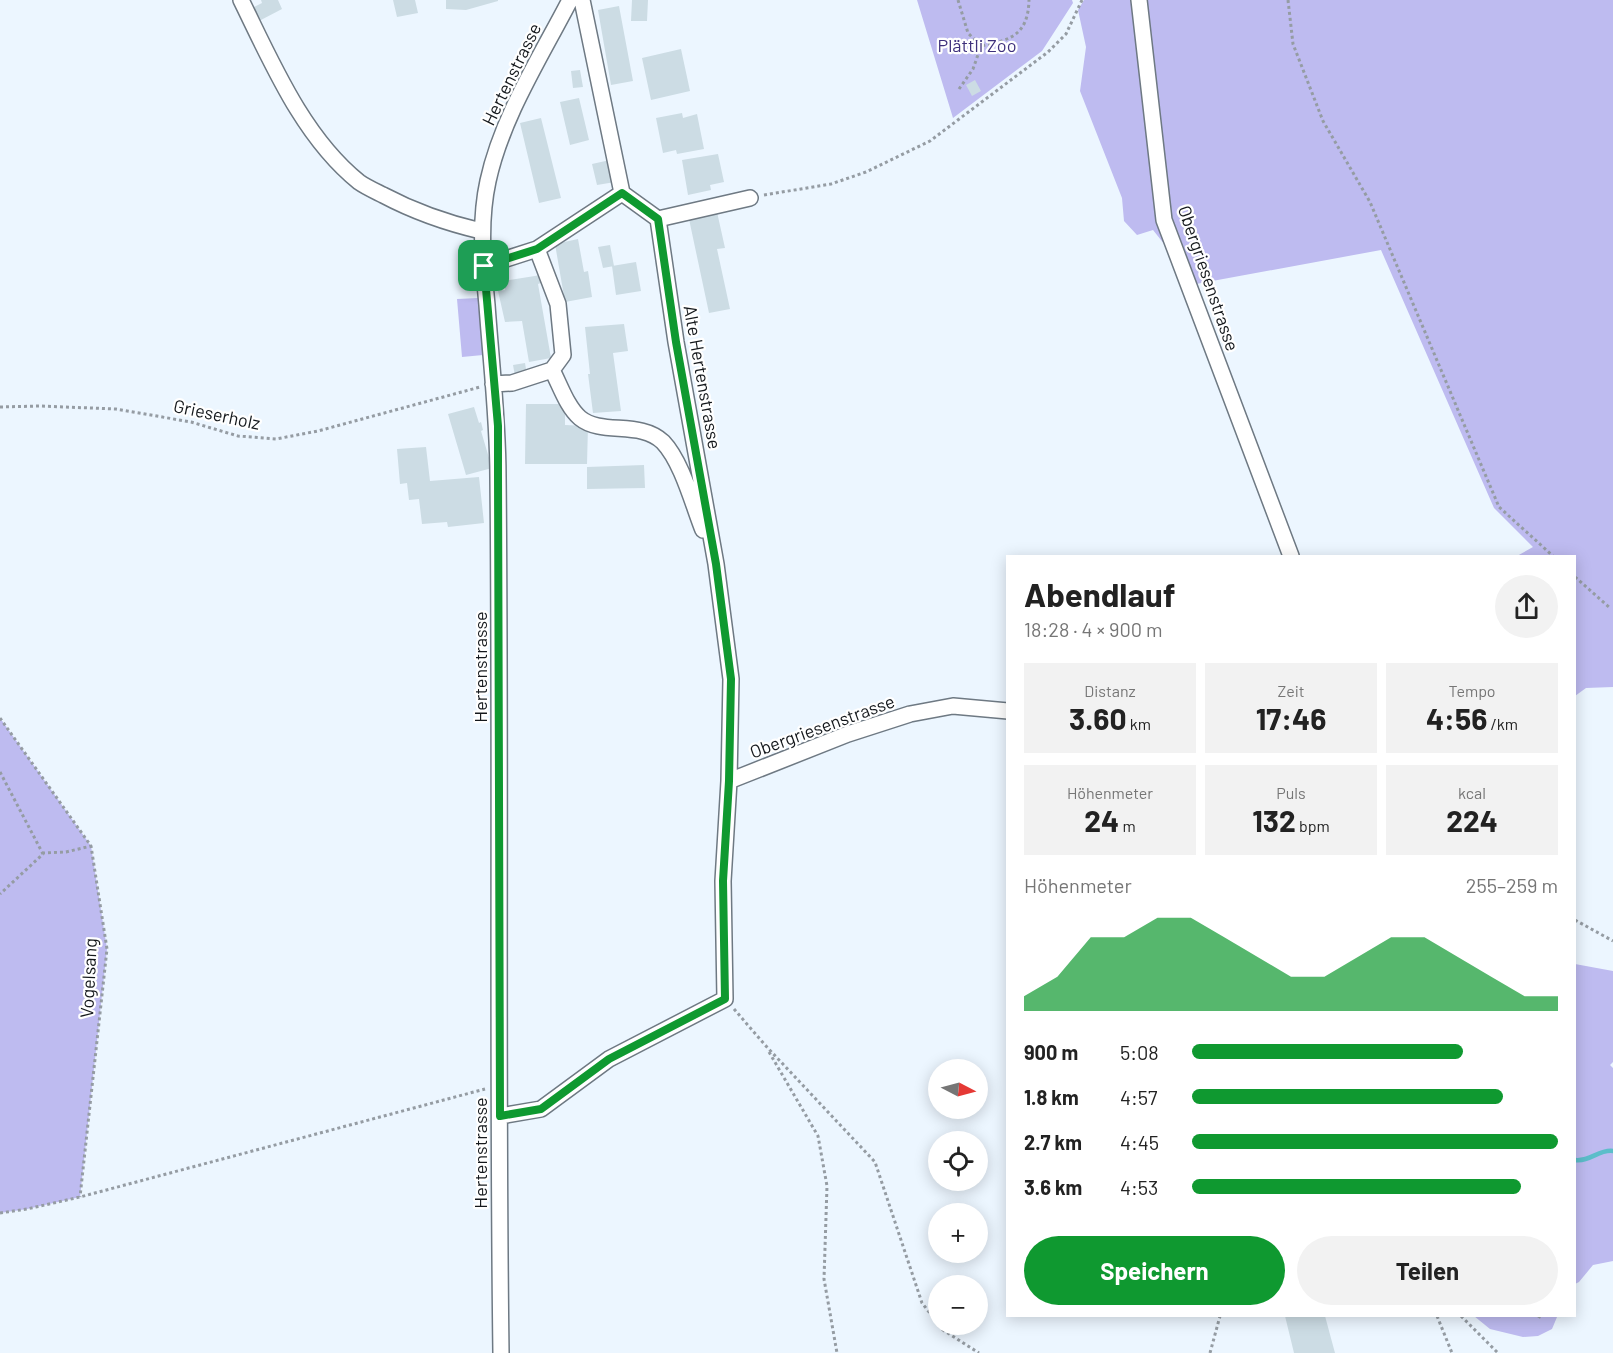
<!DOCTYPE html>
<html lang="de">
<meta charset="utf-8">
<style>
body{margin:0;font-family:Barlow,sans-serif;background:#f2f2f2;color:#222;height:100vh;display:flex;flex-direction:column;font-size:22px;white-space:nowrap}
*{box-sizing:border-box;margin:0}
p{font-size:20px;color:#767676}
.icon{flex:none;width:33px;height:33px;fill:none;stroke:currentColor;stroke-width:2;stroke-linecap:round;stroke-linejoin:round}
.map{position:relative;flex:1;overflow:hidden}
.details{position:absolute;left:1006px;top:555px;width:570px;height:762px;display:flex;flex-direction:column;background:#fff;border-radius:0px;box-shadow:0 3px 15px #0003}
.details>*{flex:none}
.needle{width:39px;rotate:96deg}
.buttons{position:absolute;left:928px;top:1059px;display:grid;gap:12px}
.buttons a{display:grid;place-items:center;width:60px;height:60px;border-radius:50%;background:#fff;box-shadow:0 3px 15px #0003;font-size:30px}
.pin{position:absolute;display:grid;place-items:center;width:51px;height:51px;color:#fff;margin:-26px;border-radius:12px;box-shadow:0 3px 9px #0006}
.round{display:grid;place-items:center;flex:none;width:63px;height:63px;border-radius:32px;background:#f2f2f2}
.summary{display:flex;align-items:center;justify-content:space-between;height:102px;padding:0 18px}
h1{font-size:33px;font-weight:700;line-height:45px}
.figures{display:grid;grid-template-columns:repeat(3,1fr);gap:9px;height:102px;padding:6px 18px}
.figures div{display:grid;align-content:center;border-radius:0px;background:#f2f2f2;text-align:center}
.figures b{font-size:30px;font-weight:700}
.figures small{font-size:16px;font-weight:400}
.figures p{font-size:16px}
.chart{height:168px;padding:12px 18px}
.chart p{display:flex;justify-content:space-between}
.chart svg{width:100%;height:108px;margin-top:6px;fill:#0f9930;opacity:.7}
.primary-button{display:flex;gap:12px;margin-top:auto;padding:12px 18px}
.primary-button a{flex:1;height:69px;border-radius:36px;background:#0f9930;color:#fff;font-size:24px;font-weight:700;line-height:69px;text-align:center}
.primary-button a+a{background:#f2f2f2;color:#222}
ul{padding:0 18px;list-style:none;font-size:20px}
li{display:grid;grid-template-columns:96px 72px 1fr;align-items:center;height:45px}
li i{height:15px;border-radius:8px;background:#0f9930}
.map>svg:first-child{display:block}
.green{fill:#bebbf0}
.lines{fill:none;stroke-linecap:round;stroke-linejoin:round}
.stream{stroke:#5cbeca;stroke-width:4.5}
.building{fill:#ccdce4}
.minor-casing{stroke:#6e7983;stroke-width:18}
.path{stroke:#959ca3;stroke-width:3;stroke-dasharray:3 3;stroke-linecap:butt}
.minor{stroke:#fff;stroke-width:15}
.route-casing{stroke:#fff;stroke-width:12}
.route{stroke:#0f9930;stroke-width:8}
.labels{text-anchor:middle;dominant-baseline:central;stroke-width:4.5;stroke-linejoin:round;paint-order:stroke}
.park-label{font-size:18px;fill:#3e307c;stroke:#fff}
.street-label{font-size:18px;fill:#14181c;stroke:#fff}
</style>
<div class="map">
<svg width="1613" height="1353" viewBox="0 0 1613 1353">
<rect width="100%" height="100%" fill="#ecf6ff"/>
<path class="green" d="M 917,0 L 1072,0 L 1073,3 L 1042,51 L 953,118 Z
M 1084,0 L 1613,0 L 1613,687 L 1586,688 L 1575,696 L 1575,556 L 1517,556 L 1533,547 L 1494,508 L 1381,250 L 1196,284 L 1153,230 L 1137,235 L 1124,221 L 1122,198 L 1080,91 L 1086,47 L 1078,10 Z
M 478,298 L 483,355 L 462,357 L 457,299 Z
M 0,718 L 91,846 L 107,949 L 80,1197 L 27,1209 L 0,1213 Z
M 1575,964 L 1613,971 L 1613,1062 L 1610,1065 L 1613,1068 L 1613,1261 L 1593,1265 L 1579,1282 L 1575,1284 Z
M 1474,1316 L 1557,1316 L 1557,1317 L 1552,1329 L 1538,1336 L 1523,1337 L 1490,1329 Z"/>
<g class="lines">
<path class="stream" d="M 1575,1160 C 1590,1162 1599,1149 1613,1151"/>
</g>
<path class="building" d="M 261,0 L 278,0 L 282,9 L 259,21 L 252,8 L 262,3 Z
M 393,0 L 415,0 L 418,13 L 397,17 Z
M 446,0 L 498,0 L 498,1 L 466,10 L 446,9 Z
M 632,0 L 648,0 L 647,21 L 631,21 Z
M 619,6 L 633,81 L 611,85 L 598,10 Z
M 681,49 L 690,91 L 651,100 L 642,58 Z
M 580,70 L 583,87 L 573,88 L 571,71 Z
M 975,80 L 981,91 L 972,96 L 966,85 Z
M 579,98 L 589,140 L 570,145 L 560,102 Z
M 682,113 L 683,118 L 697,114 L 704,149 L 677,154 L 676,150 L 663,153 L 656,118 Z
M 541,118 L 561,198 L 539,203 L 520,123 Z
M 718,154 L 724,182 L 710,185 L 711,190 L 688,195 L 682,160 Z
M 610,160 L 615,182 L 597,185 L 592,164 Z
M 717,212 L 725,248 L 717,249 L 730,309 L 709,313 L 689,219 Z
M 578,239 L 584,272 L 588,271 L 592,297 L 565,302 L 555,244 Z
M 610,245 L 614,266 L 603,268 L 598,247 Z
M 636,262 L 641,291 L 616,295 L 612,266 Z
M 541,275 L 543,282 L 538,284 L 551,358 L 529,362 L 522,321 L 505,322 L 498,291 L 505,290 L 504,281 Z
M 624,324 L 628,351 L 613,353 L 621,411 L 593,413 L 588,374 L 590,374 L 585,327 Z
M 525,363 L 527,375 L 515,376 L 513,365 Z
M 526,404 L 565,404 L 565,425 L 588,426 L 587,464 L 525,464 Z
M 474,407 L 479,423 L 481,422 L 483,430 L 481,431 L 492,468 L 466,475 L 448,414 Z
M 426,447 L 430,481 L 479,477 L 484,523 L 448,527 L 447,522 L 422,524 L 419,499 L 409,500 L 407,483 L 400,484 L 397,449 Z
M 644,465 L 645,488 L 587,489 L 587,467 Z
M 1285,1316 L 1325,1316 L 1335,1353 L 1294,1353 Z"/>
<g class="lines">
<defs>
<path id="minor" d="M 241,0 C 272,63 303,137 359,182 C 366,187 375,191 383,195 C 415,212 447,223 481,231
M 582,0 L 622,193 L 658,219 L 676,342 L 716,564 L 731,679 L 729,781
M 1139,0 L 1164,220 L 1291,556
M 658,219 L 750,198
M 484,266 L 537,249 L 622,193
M 552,370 C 560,385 567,407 580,418 C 602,436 640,420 663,442 C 682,462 693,505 703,530
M 493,384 L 512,383 L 552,370 L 563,355 L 558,304 L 537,249
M 500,1116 L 541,1109 L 609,1059 L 725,999 L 723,881 L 729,781 L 848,734 L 910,714 L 953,706 L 1008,711
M 501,1353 C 497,1061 501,769 498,477 C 498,419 491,362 487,305 C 483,264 479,222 488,181 C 502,117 540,58 570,0"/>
</defs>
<use href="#minor" class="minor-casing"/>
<path class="path" d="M 958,0 L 968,33 L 981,46 C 1011,40 1028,35 1029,0
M 1288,0 L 1293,44 L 1323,121 L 1370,202 L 1499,507 L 1553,556
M 959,89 L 973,69 L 981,46
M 764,195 L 831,184 L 866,172 L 930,141 L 1048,52 L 1066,34 L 1082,0
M 0,407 L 39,406 L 116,409 L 191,422 L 238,436 L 276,439 L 318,431 L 480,387
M 1575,577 L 1609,607
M 0,718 L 91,846 L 107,949 L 80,1197
M 0,772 L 43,854 L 0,894
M 42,853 L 66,852 L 91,846
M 1575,920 L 1613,941
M 734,1009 L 765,1045 L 875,1162 L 922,1303 L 943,1330 L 979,1353
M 769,1052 L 818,1136 L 827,1186 L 824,1279 L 837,1353
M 0,1213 L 27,1209 L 80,1197 L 485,1089
M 1437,1316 L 1452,1353
M 1461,1316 L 1498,1353
M 1538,1316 L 1542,1318
M 1210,1353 L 1220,1316"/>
<use href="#minor" class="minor"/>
</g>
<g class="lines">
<defs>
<path id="route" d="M 622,193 L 658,219 L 676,342 L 716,564 L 731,679 L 729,781 L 723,881 L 725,999 L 609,1059 L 541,1109 L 500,1116 L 498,473 L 498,426 L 484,266 L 537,249 Z"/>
</defs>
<use href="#route" class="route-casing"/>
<use href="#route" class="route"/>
</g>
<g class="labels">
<g class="park-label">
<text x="977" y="45">Plättli Zoo</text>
</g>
<g class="street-label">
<text transform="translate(511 74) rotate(-64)">Hertenstrasse</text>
<text transform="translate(1209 278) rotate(71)">Obergriesenstrasse</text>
<text transform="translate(703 377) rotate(80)">Alte Hertenstrasse</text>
<text transform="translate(217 414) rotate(12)">Grieserholz</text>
<text transform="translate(480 667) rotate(-90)">Hertenstrasse</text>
<text transform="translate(822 726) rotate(-20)">Obergriesenstrasse</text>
<text transform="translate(88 978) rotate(-87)">Vogelsang</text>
<text transform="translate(480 1153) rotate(-90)">Hertenstrasse</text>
</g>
</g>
</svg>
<div class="buttons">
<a><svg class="needle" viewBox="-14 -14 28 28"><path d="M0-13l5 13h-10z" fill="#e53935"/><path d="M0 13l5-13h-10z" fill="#767676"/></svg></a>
<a><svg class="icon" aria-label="locate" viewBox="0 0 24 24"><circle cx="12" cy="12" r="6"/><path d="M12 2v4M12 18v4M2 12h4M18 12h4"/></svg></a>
<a>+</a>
<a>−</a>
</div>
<div class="pin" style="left:484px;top:266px;background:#1e9e55"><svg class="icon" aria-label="arrive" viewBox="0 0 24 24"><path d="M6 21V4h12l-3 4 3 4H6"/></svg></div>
<section class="details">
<div class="summary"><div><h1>Abendlauf</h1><p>18:28 · 4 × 900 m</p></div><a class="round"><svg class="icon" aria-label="share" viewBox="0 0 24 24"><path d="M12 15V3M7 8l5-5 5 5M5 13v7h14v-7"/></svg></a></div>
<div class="figures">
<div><p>Distanz</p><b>3.60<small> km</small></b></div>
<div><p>Zeit</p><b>17:46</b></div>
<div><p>Tempo</p><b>4:56<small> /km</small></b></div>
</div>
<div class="figures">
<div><p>Höhenmeter</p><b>24<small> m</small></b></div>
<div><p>Puls</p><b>132<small> bpm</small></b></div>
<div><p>kcal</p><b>224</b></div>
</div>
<div class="chart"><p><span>Höhenmeter</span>255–259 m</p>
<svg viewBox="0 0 160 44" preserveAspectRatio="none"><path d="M0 44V38L10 30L20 14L30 14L40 6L50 6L60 14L70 22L80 30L90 30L100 22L110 14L120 14L130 22L140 30L150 38L160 38V44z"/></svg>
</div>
<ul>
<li><b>900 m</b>5:08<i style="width:74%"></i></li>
<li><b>1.8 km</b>4:57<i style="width:85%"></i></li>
<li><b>2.7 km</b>4:45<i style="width:100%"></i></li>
<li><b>3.6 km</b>4:53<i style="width:90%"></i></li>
</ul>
<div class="primary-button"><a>Speichern</a><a>Teilen</a></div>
</section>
</div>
